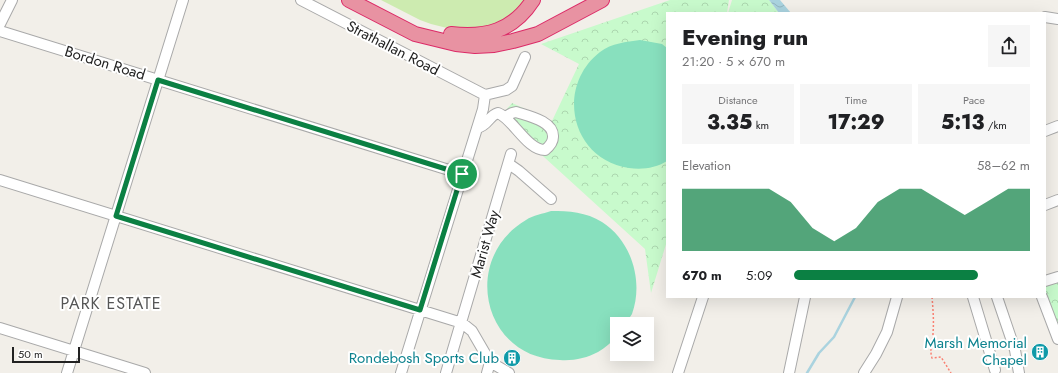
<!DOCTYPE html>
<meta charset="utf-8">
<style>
body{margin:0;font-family:Jost,sans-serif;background:#f6f6f6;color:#202124;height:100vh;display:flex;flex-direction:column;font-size:15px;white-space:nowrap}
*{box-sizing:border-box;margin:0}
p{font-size:13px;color:#757577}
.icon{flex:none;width:22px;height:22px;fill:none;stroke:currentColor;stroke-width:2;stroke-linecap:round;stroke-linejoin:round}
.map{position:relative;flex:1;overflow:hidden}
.side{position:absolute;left:666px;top:12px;width:380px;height:286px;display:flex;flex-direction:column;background:#fff;border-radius:0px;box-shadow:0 4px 16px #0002}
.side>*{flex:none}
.controls{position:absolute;left:610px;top:317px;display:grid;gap:8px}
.controls a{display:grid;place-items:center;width:44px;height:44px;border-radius:0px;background:#fff;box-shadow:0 4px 16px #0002;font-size:20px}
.scale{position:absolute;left:12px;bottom:10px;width:68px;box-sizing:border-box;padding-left:4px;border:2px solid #222;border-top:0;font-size:11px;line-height:14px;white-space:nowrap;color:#222;-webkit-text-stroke:3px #fff;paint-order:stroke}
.pin{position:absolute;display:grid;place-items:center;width:34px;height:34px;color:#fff;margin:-17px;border:2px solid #fff;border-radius:50%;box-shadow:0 1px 4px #0007}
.round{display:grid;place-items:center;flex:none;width:42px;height:42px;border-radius:0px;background:#f6f6f6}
.overview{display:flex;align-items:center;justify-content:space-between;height:68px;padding:0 16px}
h1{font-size:22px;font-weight:800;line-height:30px}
.metrics{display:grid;grid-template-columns:repeat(3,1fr);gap:6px;height:68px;padding:4px 16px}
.metrics div{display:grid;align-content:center;border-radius:0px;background:#f6f6f6;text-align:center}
.metrics b{font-size:20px;font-weight:800}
.metrics small{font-size:11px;font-weight:400}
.metrics p{font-size:11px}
.chart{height:112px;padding:8px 16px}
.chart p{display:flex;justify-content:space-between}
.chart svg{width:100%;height:72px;margin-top:4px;fill:#0b8043;opacity:.7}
ul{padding:0 16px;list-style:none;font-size:13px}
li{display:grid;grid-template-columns:64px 48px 1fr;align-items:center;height:30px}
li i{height:10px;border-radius:5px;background:#0b8043}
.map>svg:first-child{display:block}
.grass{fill:#cdebb0}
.park{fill:url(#park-crowns)}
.pitch{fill:#88e0be}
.water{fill:url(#water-waves)}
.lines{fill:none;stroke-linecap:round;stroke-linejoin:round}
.stream{stroke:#aad3df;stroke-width:2.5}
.minor-casing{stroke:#a9a9a9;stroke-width:12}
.highway-casing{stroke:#dc2a67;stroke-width:16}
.path{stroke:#fa8072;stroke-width:1.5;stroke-dasharray:2 2;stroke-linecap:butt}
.minor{stroke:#fff;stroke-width:10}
.highway{stroke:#e892a2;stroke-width:14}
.route-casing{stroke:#fff;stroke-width:8}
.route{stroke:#0b8043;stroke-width:5}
.labels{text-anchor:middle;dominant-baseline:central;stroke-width:4;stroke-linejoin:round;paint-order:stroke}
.street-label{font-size:15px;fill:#222;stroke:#fff}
.culture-label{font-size:15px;fill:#0d838f;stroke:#fff;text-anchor:end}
.neighbourhood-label{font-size:16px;letter-spacing:1px;fill:#555;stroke:#fff}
</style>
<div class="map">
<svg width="1058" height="373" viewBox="0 0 1058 373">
<defs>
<pattern id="park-crowns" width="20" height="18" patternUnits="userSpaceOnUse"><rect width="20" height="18" fill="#c8facc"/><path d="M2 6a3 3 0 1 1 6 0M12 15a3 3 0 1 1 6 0" fill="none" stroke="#acd6af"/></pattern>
<pattern id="water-waves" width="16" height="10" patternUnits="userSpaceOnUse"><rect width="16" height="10" fill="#aad3df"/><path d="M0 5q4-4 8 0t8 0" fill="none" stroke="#92b5bf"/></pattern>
</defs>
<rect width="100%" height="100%" fill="#f2efe9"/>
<path class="grass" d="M 381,0 L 527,0 L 510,17 L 490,27 L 451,29 L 431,24 L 420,20 Z"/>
<path class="park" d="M 670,0 L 729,0 L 727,13 L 667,13 L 667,241 L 651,293 L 645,249 L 500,117 L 512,103 L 552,121 L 579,64 L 541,44 Z
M 732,0 L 769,0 L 779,13 L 728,13 Z
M 1058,281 L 1058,327 L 1045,293 L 1045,286 Z"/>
<path class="pitch" d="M 640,40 L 662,44 L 667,48 L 667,161 C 656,168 642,170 629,168 C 571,160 555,87 600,52 C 612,43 626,42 640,40 Z
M 551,211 C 569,211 586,212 602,222 C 631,240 644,281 632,314 C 630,317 627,321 625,324 L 617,324 L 617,337 C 611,342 605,348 598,352 C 587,358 573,361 560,360 C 483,359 460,259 526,220 C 533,215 543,214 551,211 Z"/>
<path class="water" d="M 769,0 L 780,0 L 791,13 L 779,13 Z"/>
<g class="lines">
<path class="stream" d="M 807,373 L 819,353 L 834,337 L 855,297"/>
<defs>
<path id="minor" d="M 301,0 L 485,95
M 1045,17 L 1058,19
M 0,24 L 12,0
M 0,31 L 462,174
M 485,95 L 506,90 L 512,86 L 525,57
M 477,128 C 489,125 488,116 498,113 C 513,119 527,150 545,150 C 550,146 553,142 553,137 C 554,121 528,116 516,112 L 512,113 L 505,117
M 1045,131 L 1058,126
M 509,164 L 519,171 L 551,199
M 0,180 L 462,323 L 472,331 L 490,362 L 509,373
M 1045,205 L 1058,200
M 1045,281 L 1058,277
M 973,297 L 995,370
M 997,297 L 1015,350 L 1019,373
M 1042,297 L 1058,339
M 0,328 L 145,373
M 67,373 L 183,0
M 401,373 L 483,109 L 485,95
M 446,373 L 511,154
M 487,373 L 490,362
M 678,373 L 703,297
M 789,373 L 805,297
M 864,373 L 876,354 L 887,332 L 897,297"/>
<path id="highway" d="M 349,0 L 415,34 L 456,44 L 475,46 L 494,45 L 513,41 L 538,34 L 602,0
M 451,34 C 486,38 513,31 533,0"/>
</defs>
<use href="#minor" class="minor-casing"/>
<use href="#highway" class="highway-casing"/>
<path class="path" d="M 932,297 C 933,309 934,321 933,333 C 933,343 929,348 932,358 L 941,357 L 951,373"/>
<use href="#minor" class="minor"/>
<use href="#highway" class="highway"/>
</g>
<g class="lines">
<defs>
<path id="route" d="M 158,80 L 462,174 L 420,310 L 116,216 Z"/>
</defs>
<use href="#route" class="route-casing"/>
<use href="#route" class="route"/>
</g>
<defs>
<symbol id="building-disc" viewBox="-11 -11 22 22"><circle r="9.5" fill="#0f9aa8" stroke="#fff"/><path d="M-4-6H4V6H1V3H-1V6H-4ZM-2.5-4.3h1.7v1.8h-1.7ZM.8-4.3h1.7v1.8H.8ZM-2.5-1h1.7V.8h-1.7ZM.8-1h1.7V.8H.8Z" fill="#fff"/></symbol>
</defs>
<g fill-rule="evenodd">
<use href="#building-disc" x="1030" y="342" width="20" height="20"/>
<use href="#building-disc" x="502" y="348" width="20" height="20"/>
</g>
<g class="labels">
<g class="street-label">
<text transform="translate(393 48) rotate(27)">Strathallan Road</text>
<text transform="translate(105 63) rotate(17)">Bordon Road</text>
<text transform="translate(485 244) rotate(-74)">Marist Way</text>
</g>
<g class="culture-label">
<text x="1027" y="343">Marsh Memorial<tspan x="1027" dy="17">Chapel</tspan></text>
<text x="499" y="358">Rondebosh Sports Club</text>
</g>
<g class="neighbourhood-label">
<text x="111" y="303">PARK ESTATE</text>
</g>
</g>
</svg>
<div class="controls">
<a><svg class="icon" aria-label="layers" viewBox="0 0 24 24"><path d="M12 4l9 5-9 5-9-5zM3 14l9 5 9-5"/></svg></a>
</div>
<div class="scale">50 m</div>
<div class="pin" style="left:462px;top:174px;background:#1e9e55"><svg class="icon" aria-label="arrive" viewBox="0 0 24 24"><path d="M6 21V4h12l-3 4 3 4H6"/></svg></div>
<section class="side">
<div class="overview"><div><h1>Evening run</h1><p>21:20 · 5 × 670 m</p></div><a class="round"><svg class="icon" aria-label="share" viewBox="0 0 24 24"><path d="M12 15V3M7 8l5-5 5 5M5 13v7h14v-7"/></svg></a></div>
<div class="metrics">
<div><p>Distance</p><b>3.35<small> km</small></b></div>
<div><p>Time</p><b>17:29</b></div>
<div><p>Pace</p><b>5:13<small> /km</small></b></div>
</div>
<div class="chart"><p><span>Elevation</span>58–62 m</p>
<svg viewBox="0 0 160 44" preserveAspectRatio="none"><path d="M0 44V6L10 6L20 6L30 6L40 6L50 14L60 30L70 38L80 30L90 14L100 6L110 6L120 14L130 22L140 14L150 6L160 6V44z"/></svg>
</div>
<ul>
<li><b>670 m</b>5:09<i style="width:78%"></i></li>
</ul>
</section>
</div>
